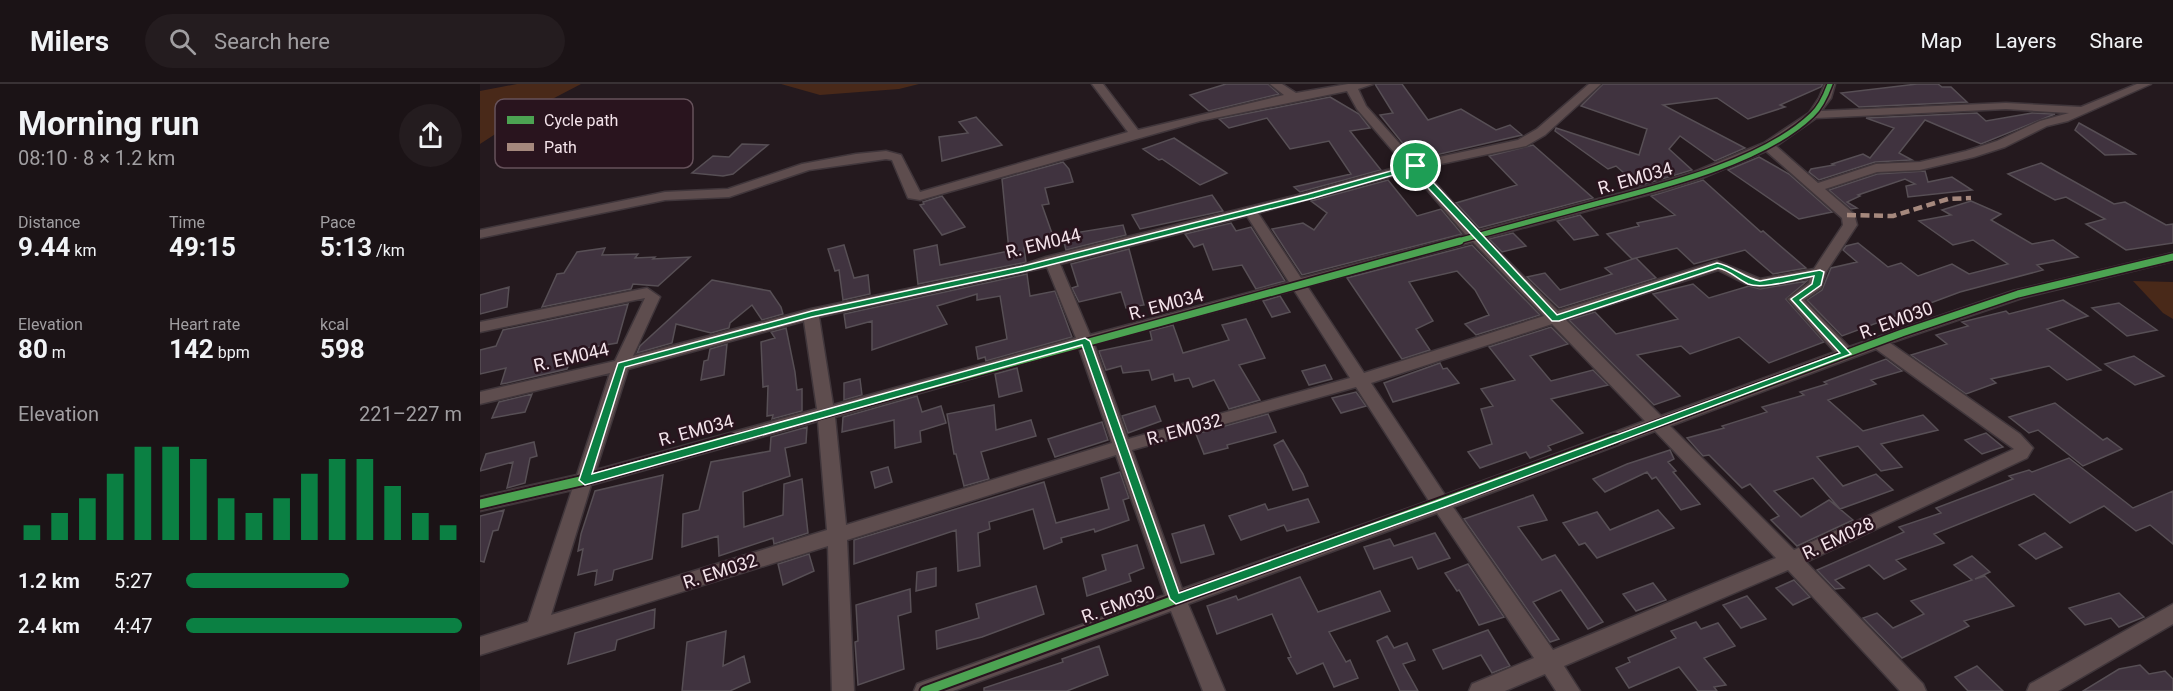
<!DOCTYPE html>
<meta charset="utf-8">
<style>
body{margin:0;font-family:Roboto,sans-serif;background:#241c1f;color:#f1f3f6;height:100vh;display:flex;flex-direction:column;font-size:22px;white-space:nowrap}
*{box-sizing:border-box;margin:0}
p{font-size:20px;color:#a09ea1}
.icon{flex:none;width:33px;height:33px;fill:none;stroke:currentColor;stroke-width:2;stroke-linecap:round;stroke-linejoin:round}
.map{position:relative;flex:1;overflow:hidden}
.side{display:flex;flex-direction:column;background:#1b1316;width:480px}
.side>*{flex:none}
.pin{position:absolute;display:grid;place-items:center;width:51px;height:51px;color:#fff;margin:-26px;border:3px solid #fff;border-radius:50%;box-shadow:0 2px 6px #0007}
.round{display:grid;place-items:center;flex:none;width:63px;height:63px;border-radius:32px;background:#241c1f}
.head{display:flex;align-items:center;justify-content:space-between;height:102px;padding:0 18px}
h1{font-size:33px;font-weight:700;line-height:45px}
.figures{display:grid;grid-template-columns:repeat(3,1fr);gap:9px;height:102px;padding:6px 18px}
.figures div{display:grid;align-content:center}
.figures b{font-size:26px;font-weight:700}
.figures small{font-size:16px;font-weight:400}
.figures p{font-size:16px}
.chart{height:168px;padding:12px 18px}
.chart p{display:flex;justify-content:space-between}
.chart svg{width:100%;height:108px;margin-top:6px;stroke:#0b8043;stroke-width:6}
ul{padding:0 18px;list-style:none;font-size:20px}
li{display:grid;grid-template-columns:96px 72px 1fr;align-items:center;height:45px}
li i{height:15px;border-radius:8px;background:#0b8043}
header{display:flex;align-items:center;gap:36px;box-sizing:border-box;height:84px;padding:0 30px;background:#1b1316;border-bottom:2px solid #393235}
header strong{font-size:28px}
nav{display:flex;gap:33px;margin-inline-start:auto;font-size:21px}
.search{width:420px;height:54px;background:#241c1f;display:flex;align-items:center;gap:15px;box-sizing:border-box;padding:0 21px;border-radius:33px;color:#a09ea1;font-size:22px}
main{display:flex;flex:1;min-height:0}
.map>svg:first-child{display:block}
.green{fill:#492919}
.building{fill:#40333f;stroke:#574f55;stroke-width:1.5}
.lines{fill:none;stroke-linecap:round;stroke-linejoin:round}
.street-casing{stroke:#40363b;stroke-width:3}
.street{fill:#5e4d4e;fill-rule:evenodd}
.quiet{stroke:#a5887d;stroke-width:4.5;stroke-dasharray:9 4.5;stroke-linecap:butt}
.cycleway-far2-casing{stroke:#29141e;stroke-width:8}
.cycleway-far1-casing{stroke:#29141e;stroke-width:10}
.cycleway-casing{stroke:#29141e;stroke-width:13}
.cycleway-far2{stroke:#4ca352;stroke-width:5}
.cycleway-far1{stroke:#4ca352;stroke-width:7}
.cycleway{stroke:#4ca352;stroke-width:9}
.route{fill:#0b8043;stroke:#fff;stroke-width:1.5;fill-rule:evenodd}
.labels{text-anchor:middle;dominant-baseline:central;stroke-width:5;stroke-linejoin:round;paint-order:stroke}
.street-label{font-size:18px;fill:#f3e3ea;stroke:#29141e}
.key{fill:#29141e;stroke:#66525b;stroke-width:1.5}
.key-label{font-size:16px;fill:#f3e3ea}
</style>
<header>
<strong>Milers</strong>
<div class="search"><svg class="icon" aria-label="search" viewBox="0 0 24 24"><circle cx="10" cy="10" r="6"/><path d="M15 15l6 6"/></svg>Search here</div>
<nav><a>Map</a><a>Layers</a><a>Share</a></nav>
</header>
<main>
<section class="side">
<div class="head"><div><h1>Morning run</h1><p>08:10 · 8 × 1.2 km</p></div><a class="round"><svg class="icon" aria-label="share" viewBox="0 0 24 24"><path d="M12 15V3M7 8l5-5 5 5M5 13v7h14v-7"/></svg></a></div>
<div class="figures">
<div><p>Distance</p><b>9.44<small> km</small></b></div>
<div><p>Time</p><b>49:15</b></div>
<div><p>Pace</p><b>5:13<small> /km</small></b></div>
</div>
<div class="figures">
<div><p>Elevation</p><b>80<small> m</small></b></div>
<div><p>Heart rate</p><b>142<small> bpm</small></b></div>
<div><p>kcal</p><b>598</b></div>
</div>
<div class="chart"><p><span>Elevation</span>221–227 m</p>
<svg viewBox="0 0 160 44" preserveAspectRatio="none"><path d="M5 44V38M15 44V33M25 44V27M35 44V17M45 44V6M55 44V6M65 44V11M75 44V27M85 44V33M95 44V27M105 44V17M115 44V11M125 44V11M135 44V22M145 44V33M155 44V38"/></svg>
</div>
<ul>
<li><b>1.2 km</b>5:27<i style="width:59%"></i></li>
<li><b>2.4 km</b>4:47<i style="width:100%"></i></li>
</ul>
</section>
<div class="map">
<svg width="1693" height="607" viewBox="0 0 1693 607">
<rect width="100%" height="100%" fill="#24191e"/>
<path class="green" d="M 37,0 L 101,0 L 57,23 L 0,60 L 0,7 Z
M 301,0 L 439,0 L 419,5 L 340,11 Z
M 1653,197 L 1693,198 L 1693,235 L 1683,229 Z"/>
<path class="building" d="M 746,0 L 788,0 L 799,10 L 729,27 L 710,11 Z
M 895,0 L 922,0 L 948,36 L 981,25 L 1016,46 L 1030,41 L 1042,51 L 956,71 L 944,58 L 924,61 L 900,31 L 913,29 Z
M 1123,0 L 1343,0 L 1341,3 L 1300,21 L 1305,23 L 1268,35 L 1237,14 L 1183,21 L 1265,64 L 1235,77 L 1200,52 L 1189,65 L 1212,86 L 1159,102 L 1136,82 L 1128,85 L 1075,47 L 1076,44 L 1159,71 L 1167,45 L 1101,22 Z
M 1437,0 L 1458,0 L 1462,3 L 1471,3 L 1487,18 L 1379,23 L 1361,9 Z
M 850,13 L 879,30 L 890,44 L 870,47 L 901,86 L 820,108 L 814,103 L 871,90 L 849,57 L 810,65 L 787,34 L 749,44 L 739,35 Z
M 1497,29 L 1506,37 L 1552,29 L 1575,30 L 1501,60 L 1445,36 L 1419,69 L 1432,76 L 1395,78 L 1339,96 L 1329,88 L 1331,85 L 1354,81 L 1352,80 L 1383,70 L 1390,74 L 1414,44 L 1386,34 Z
M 496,33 L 522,61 L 462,77 L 459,53 L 488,49 L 479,38 Z
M 1599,39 L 1655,70 L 1625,71 L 1595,46 Z
M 694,54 L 747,89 L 720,101 L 682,75 L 679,76 L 663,65 Z
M 262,60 L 288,61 L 253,90 L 243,92 L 212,89 L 233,72 L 249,73 Z
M 1053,61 L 1113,114 L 999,144 L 976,119 L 1037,101 L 1009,72 Z
M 1279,73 L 1309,90 L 1352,128 L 1319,135 L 1248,86 Z
M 583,78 L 589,85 L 593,98 L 565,104 L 569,120 L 562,121 L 575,158 L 544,164 L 546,178 L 542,179 L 438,200 L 434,166 L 457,161 L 460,181 L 529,167 L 522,95 Z
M 1561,79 L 1634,120 L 1645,118 L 1686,141 L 1693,140 L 1693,159 L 1646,166 L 1606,140 L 1625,135 L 1586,113 L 1575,116 L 1528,90 Z
M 1445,87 L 1448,98 L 1472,93 L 1492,106 L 1428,113 L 1426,102 L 1435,100 L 1425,95 L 1378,111 L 1380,112 L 1367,118 L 1377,124 L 1371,125 L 1349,106 L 1397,90 Z
M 908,96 L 937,132 L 961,125 L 982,150 L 822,191 L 792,145 L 823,139 L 834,146 L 847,129 L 831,117 Z
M 1223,96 L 1281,148 L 1283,147 L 1326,184 L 1293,190 L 1265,166 L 1214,180 L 1197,164 L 1152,175 L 1127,150 L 1159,142 L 1157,139 L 1195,131 L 1171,112 Z
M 732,111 L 743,127 L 660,145 L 652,131 Z
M 462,112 L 485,143 L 462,151 L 440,121 L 444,120 L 443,118 Z
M 1491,117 L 1521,130 L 1511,136 L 1552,160 L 1573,156 L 1598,173 L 1557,181 L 1563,186 L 1480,208 L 1362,252 L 1327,216 L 1342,206 L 1351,184 L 1377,178 L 1363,166 L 1366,162 L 1378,159 L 1408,183 L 1421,179 L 1438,192 L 1472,180 L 1489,190 L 1528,180 L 1493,156 L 1473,161 L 1439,137 L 1471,131 L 1462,126 Z
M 1100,131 L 1118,151 L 1094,156 L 1077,137 Z
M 751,139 L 756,147 L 771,143 L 805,197 L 776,205 L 762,181 L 733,186 L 723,160 L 714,163 L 705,150 Z
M 643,141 L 646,151 L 586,166 L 582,151 Z
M 1033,149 L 1046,162 L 1022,168 L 1009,155 Z
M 364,161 L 374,194 L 388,191 L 390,210 L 363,216 L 359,186 L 355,187 L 348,165 Z
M 992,161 L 1060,231 L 996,251 L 985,240 L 1009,231 L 995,206 L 977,187 L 929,198 L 953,237 L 936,245 L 950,266 L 922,275 L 867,194 Z
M 125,164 L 122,171 L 158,170 L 155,174 L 175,173 L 173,175 L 210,173 L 178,202 L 153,200 L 151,205 L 62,223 L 77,190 L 84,189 L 97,168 Z
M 649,165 L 664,221 L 646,224 L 641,208 L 599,218 L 592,204 L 598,202 L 591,180 Z
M 1156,174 L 1176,194 L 1079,224 L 1047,193 L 1065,189 L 1080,206 L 1132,190 L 1125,184 Z
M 547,190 L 550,212 L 575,207 L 592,253 L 506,277 L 505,273 L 498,275 L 496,263 L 527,255 L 520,212 L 497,216 L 497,210 L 457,222 L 467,240 L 392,266 L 392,237 L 366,244 L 364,230 Z
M 232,196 L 290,207 L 301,223 L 303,230 L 282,236 L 272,221 L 250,239 L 249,244 L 231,249 L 196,240 L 192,259 L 157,269 L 160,262 Z
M 1327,197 L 1306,215 L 1344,258 L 1289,279 L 1259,253 L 1210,270 L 1201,262 L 1157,271 L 1200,312 L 1174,321 L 1089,236 L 1115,228 L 1136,250 L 1198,235 L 1173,210 L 1213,200 L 1229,214 L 1269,202 L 1280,205 Z
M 29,203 L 27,223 L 0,230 L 0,211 Z
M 800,212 L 810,228 L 792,233 L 783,217 Z
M 1583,216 L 1608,232 L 1567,245 L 1621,286 L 1587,296 L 1569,282 L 1511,295 L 1516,299 L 1486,310 L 1431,271 L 1467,260 L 1456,251 L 1488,242 L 1482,238 L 1526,227 L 1529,230 Z
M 1639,219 L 1677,246 L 1647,252 L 1612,224 Z
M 148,220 L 137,259 L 95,266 L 87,285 L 27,299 L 21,300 L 26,284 L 0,290 L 0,266 L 16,262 L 23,246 Z
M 766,235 L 785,274 L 759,281 L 780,316 L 749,325 L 734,296 L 713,303 L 709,294 L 695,297 L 693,290 L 672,296 L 669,286 L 643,289 L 641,282 L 626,286 L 620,270 L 619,267 L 672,256 L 670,247 L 693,241 L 703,269 L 749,256 L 742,241 Z
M 1071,243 L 1088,260 L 1050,272 L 1071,297 L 1113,286 L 1128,301 L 1071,315 L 1103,349 L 1068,362 L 1071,366 L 1050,374 L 1046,368 L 1000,384 L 988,368 L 1012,360 L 1001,325 L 1013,322 L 1001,305 L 1035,296 L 1009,263 Z
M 306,244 L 315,288 L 317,306 L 322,305 L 322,327 L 292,335 L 293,331 L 287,332 L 288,302 L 283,303 L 281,258 L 295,254 L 291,248 Z
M 247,260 L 244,291 L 221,296 L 224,277 L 228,276 L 230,265 Z
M 1654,272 L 1684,292 L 1655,301 L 1625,280 Z
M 1406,275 L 1422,287 L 1391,296 L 1396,300 L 1348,316 L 1383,347 L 1443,331 L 1458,346 L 1401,360 L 1422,383 L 1401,387 L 1378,362 L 1337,373 L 1363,402 L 1396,390 L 1413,406 L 1360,425 L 1333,394 L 1294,407 L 1321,433 L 1349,416 L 1373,436 L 1317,462 L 1291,436 L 1299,432 L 1270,400 L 1262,404 L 1229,371 L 1223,372 L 1207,354 L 1244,344 L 1242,342 L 1287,328 L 1282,323 L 1324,311 L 1320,308 L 1347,300 L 1344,298 Z
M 960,279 L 963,285 L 967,284 L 979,299 L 913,318 L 904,299 Z
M 845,281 L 852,295 L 829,301 L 822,287 Z
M 537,284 L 542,307 L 519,313 L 515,290 Z
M 380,295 L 382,311 L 364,316 L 364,299 Z
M 876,308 L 886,322 L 861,329 L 852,314 Z
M 52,310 L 45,328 L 12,334 L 19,318 Z
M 437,312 L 442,328 L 461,322 L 466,339 L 440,347 L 441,358 L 415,364 L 414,336 L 362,348 L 363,333 Z
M 1575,319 L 1623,356 L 1627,354 L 1642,365 L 1603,382 L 1558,346 L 1549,349 L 1529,333 Z
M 514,321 L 516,346 L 551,336 L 556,352 L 501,368 L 509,395 L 484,402 L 476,370 L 474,370 L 467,330 Z
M 675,322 L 681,337 L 648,349 L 642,332 Z
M 788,330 L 796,348 L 747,361 L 748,364 L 724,370 L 716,350 Z
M 622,338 L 628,356 L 575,373 L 568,355 Z
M 327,343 L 326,359 L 305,364 L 310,392 L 263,408 L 264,443 L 303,431 L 304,400 L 322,395 L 328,449 L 294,460 L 293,454 L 239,472 L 238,452 L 202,463 L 203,430 L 219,426 L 231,378 L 290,367 L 291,353 Z
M 1506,349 L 1523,363 L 1502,370 L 1485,356 Z
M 803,356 L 823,390 L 828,402 L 813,406 L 794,361 Z
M 54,358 L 57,372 L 50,374 L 45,399 L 27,404 L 33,378 L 0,387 L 6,370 Z
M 1190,366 L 1194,375 L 1188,378 L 1196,387 L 1193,388 L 1220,420 L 1201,426 L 1176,393 L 1172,395 L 1167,388 L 1125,408 L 1113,395 L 1147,380 Z
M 1589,374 L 1653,424 L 1693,407 L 1693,460 L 1670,441 L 1656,447 L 1624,422 L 1590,439 L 1554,410 L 1454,450 L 1464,459 L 1416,476 L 1426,485 L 1404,495 L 1389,481 L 1355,496 L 1364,504 L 1355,505 L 1337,486 L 1424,448 L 1419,443 L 1461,429 L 1456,424 L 1533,395 L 1529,392 L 1549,386 L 1552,388 Z
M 408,383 L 412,398 L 395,404 L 391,388 Z
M 640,388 L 649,414 L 643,416 L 649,436 L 615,448 L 614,445 L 581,454 L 582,458 L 564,465 L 553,425 L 509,438 L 510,445 L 498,449 L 500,482 L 478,487 L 476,446 L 374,480 L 374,456 L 564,398 L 576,439 L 629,425 L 621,394 Z
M 183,391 L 172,475 L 134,486 L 132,496 L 115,501 L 117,486 L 98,491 L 103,465 L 98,467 L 101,450 L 115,407 Z
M 1053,411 L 1067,436 L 1038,443 L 1062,476 L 1075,471 L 1123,538 L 1108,545 L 1081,506 L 1053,518 L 1079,555 L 1070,558 L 984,435 Z
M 828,415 L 839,438 L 807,447 L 804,441 L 761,456 L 749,432 L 785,420 L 788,426 Z
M 24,426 L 18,446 L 13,447 L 4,478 L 0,477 L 0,432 Z
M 1178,426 L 1194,444 L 1117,474 L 1105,459 L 1099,461 L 1083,439 L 1117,428 L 1130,446 Z
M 724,441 L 734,470 L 701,479 L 692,450 Z
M 955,449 L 970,474 L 938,485 L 932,473 L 894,485 L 884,463 L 910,455 L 914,462 Z
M 1565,449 L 1582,463 L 1556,475 L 1539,461 Z
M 657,461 L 664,484 L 649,490 L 651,497 L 607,512 L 603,494 L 626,486 L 622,471 Z
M 329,470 L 334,487 L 303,501 L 298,480 Z
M 1492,472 L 1510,488 L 1495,495 L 1505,492 L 1534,522 L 1484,537 L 1489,542 L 1422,574 L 1383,534 L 1397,529 L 1413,544 L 1444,530 L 1431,517 L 1492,496 L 1474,481 Z
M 988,480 L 1024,533 L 999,541 L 979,506 L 977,507 L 965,489 Z
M 456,484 L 456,502 L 436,507 L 437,488 Z
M 820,493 L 838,528 L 900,507 L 910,527 L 849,548 L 866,578 L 870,576 L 878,594 L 854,603 L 843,579 L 817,590 L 808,574 L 811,573 L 792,530 L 737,550 L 727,522 L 756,512 L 758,516 Z
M 1314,496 L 1330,513 L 1313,521 L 1296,504 Z
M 1173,499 L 1186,516 L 1156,527 L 1143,510 Z
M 556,502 L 564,530 L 502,553 L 457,565 L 456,547 L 499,534 L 496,520 Z
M 430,505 L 431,528 L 418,532 L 424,585 L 378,601 L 375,558 L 378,557 L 376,521 Z
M 1639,509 L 1664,533 L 1639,543 L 1631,534 L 1605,541 L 1589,524 Z
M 1267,512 L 1286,535 L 1261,544 L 1243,521 Z
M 175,525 L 174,544 L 137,556 L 135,566 L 88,580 L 95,549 Z
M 1216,538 L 1221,545 L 1238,539 L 1255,562 L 1224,574 L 1246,601 L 1234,603 L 1237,607 L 1218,607 L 1199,583 L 1149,604 L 1136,584 L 1150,578 L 1148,574 L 1196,554 L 1191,547 Z
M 1008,546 L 1030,582 L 1012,589 L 1001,571 L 963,585 L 953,566 Z
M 246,547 L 243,582 L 264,572 L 270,598 L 250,607 L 202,607 L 207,558 Z
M 907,552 L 914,564 L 927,559 L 935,576 L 923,580 L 938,607 L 920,607 L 897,557 Z
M 619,562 L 628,591 L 587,607 L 504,607 L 504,604 L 583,578 L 582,575 Z
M 1660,581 L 1669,590 L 1685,587 L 1693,595 L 1693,607 L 1603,607 L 1639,585 Z
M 1497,582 L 1523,607 L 1488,607 L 1475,593 Z"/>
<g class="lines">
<defs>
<path id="street" d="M 612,0 L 623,0 L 658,46 L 804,11 L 790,0 L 802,0 L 816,9 L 868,0 L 893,0 L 878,5 L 886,22 L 936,78 L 1038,56 L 1057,45 L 1109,0 L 1121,0 L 1065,51 L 1046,62 L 942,84 L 998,147 L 1175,100 L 1214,88 L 1284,59 L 1329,29 L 1339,14 L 1345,0 L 1355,0 L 1351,14 L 1341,27 L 1526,19 L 1601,23 L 1657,0 L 1671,0 L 1588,37 L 1567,42 L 1525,63 L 1494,73 L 1440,86 L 1397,88 L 1345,105 L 1374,130 L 1377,141 L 1346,188 L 1341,204 L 1324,216 L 1369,263 L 1533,207 L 1693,169 L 1693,177 L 1542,214 L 1410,259 L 1540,350 L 1553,364 L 1547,374 L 1326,478 L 1443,600 L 1446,607 L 1420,607 L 1308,486 L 1084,582 L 1100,607 L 1076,607 L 1065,590 L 1025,607 L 989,607 L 992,600 L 1054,574 L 957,429 L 708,520 L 745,607 L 723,607 L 691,527 L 473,607 L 434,607 L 437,600 L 445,597 L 685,511 L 636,371 L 367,456 L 374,607 L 352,607 L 348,462 L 0,571 L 0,553 L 48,538 L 92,406 L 0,427 L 0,413 L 97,391 L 130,289 L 0,320 L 0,308 L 135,277 L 165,214 L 0,248 L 0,238 L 167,204 L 180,213 L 153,272 L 331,225 L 543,181 L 566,173 L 826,109 L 925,81 L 877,25 L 867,7 L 720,37 L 440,116 L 428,114 L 412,76 L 406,75 L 329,86 L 249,113 L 185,116 L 0,154 L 0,146 L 185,108 L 248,105 L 322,80 L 376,70 L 406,67 L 421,71 L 440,108 L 648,48 ZM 1526,25 L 1589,29 L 1560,37 L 1517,57 L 1486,67 L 1440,78 L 1396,80 L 1338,99 L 1296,62 L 1336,34 ZM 1286,67 L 1362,134 L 1363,141 L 1334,185 L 1280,195 L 1237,177 L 1078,227 L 1005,154 L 1185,106 L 1222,94 ZM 931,87 L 986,151 L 821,194 L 778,129 ZM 767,132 L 809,198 L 610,251 L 580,180 ZM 993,158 L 1064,232 L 884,289 L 827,202 ZM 567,183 L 596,254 L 353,321 L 339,233 ZM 1238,186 L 1264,199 L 1280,203 L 1330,194 L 1329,199 L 1308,215 L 1355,268 L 1181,332 L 1085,235 ZM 814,206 L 870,294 L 648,355 L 614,260 ZM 324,237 L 337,325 L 116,386 L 148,285 ZM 1072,240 L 1165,337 L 965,411 L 891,299 ZM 599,264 L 632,359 L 366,441 L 355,333 ZM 1396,265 L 1534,365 L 1314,466 L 1190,342 ZM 876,303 L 949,417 L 702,505 L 652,366 ZM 338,337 L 347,446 L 71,531 L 111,401 ZM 1175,347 L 1296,474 L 1073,566 L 973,423 Z
M 1693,520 L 1693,540 L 1578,607 L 1547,607 L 1550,600 Z"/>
</defs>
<use href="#street" class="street-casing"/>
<use href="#street" class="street"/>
<path class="quiet" d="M 1367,131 L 1413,132 L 1468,115 L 1491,114"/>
<defs>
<path id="cycleway-far2" d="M 974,158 C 1023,145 1071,132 1119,119 C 1184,102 1283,78 1332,31 C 1341,23 1346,11 1350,0"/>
<path id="cycleway-far1" d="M 246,357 L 980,157
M 1131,357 L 1422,249 L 1538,210 L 1693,173"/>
<path id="cycleway" d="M 0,420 L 105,396 L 251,355
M 445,607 L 1135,355"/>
</defs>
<use href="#cycleway-far2" class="cycleway-far2-casing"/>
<use href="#cycleway-far1" class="cycleway-far1-casing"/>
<use href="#cycleway" class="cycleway-casing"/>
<use href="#cycleway-far2" class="cycleway-far2"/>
<use href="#cycleway-far1" class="cycleway-far1"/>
<use href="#cycleway" class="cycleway"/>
</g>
<path class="route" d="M 936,80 L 1077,231 L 1237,179 C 1253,182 1264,194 1280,197 L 1340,186 L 1344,188 L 1341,201 L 1320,216 L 1371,270 L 965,423 L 696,520 L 690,515 L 602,261 L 105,401 L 99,396 L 138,279 L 332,227 L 543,182 L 828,110 ZM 934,85 L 949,105 L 1072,237 L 1079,237 L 1238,184 C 1250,186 1257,195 1268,200 C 1283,206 1317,195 1334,192 L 1332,200 L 1311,215 L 1360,269 L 957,417 L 699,509 L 610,257 L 605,254 L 112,390 L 145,283 L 332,233 L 546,187 L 834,114 Z"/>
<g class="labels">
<g class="street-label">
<text transform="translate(1155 94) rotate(-16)">R. EM034</text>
<text transform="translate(563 159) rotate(-14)">R. EM044</text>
<text transform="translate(686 220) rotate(-15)">R. EM034</text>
<text transform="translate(1416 236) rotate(-20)">R. EM030</text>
<text transform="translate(91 273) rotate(-13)">R. EM044</text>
<text transform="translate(704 345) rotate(-15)">R. EM032</text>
<text transform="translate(216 346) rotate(-15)">R. EM034</text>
<text transform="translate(1358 454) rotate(-25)">R. EM028</text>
<text transform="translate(240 487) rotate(-18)">R. EM032</text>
<text transform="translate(638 520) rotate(-20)">R. EM030</text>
</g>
</g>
<rect x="15" y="15" width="198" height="69" rx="9" class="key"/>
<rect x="27" y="32" width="27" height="8" fill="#4ca352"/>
<rect x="27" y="59" width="27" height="8" fill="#a5887d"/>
<g class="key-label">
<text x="64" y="42">Cycle path</text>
<text x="64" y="69">Path</text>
</g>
</svg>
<div class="pin" style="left:936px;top:82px;background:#1e9e55"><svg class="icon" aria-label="arrive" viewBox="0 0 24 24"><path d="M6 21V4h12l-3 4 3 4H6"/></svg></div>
</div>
</main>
